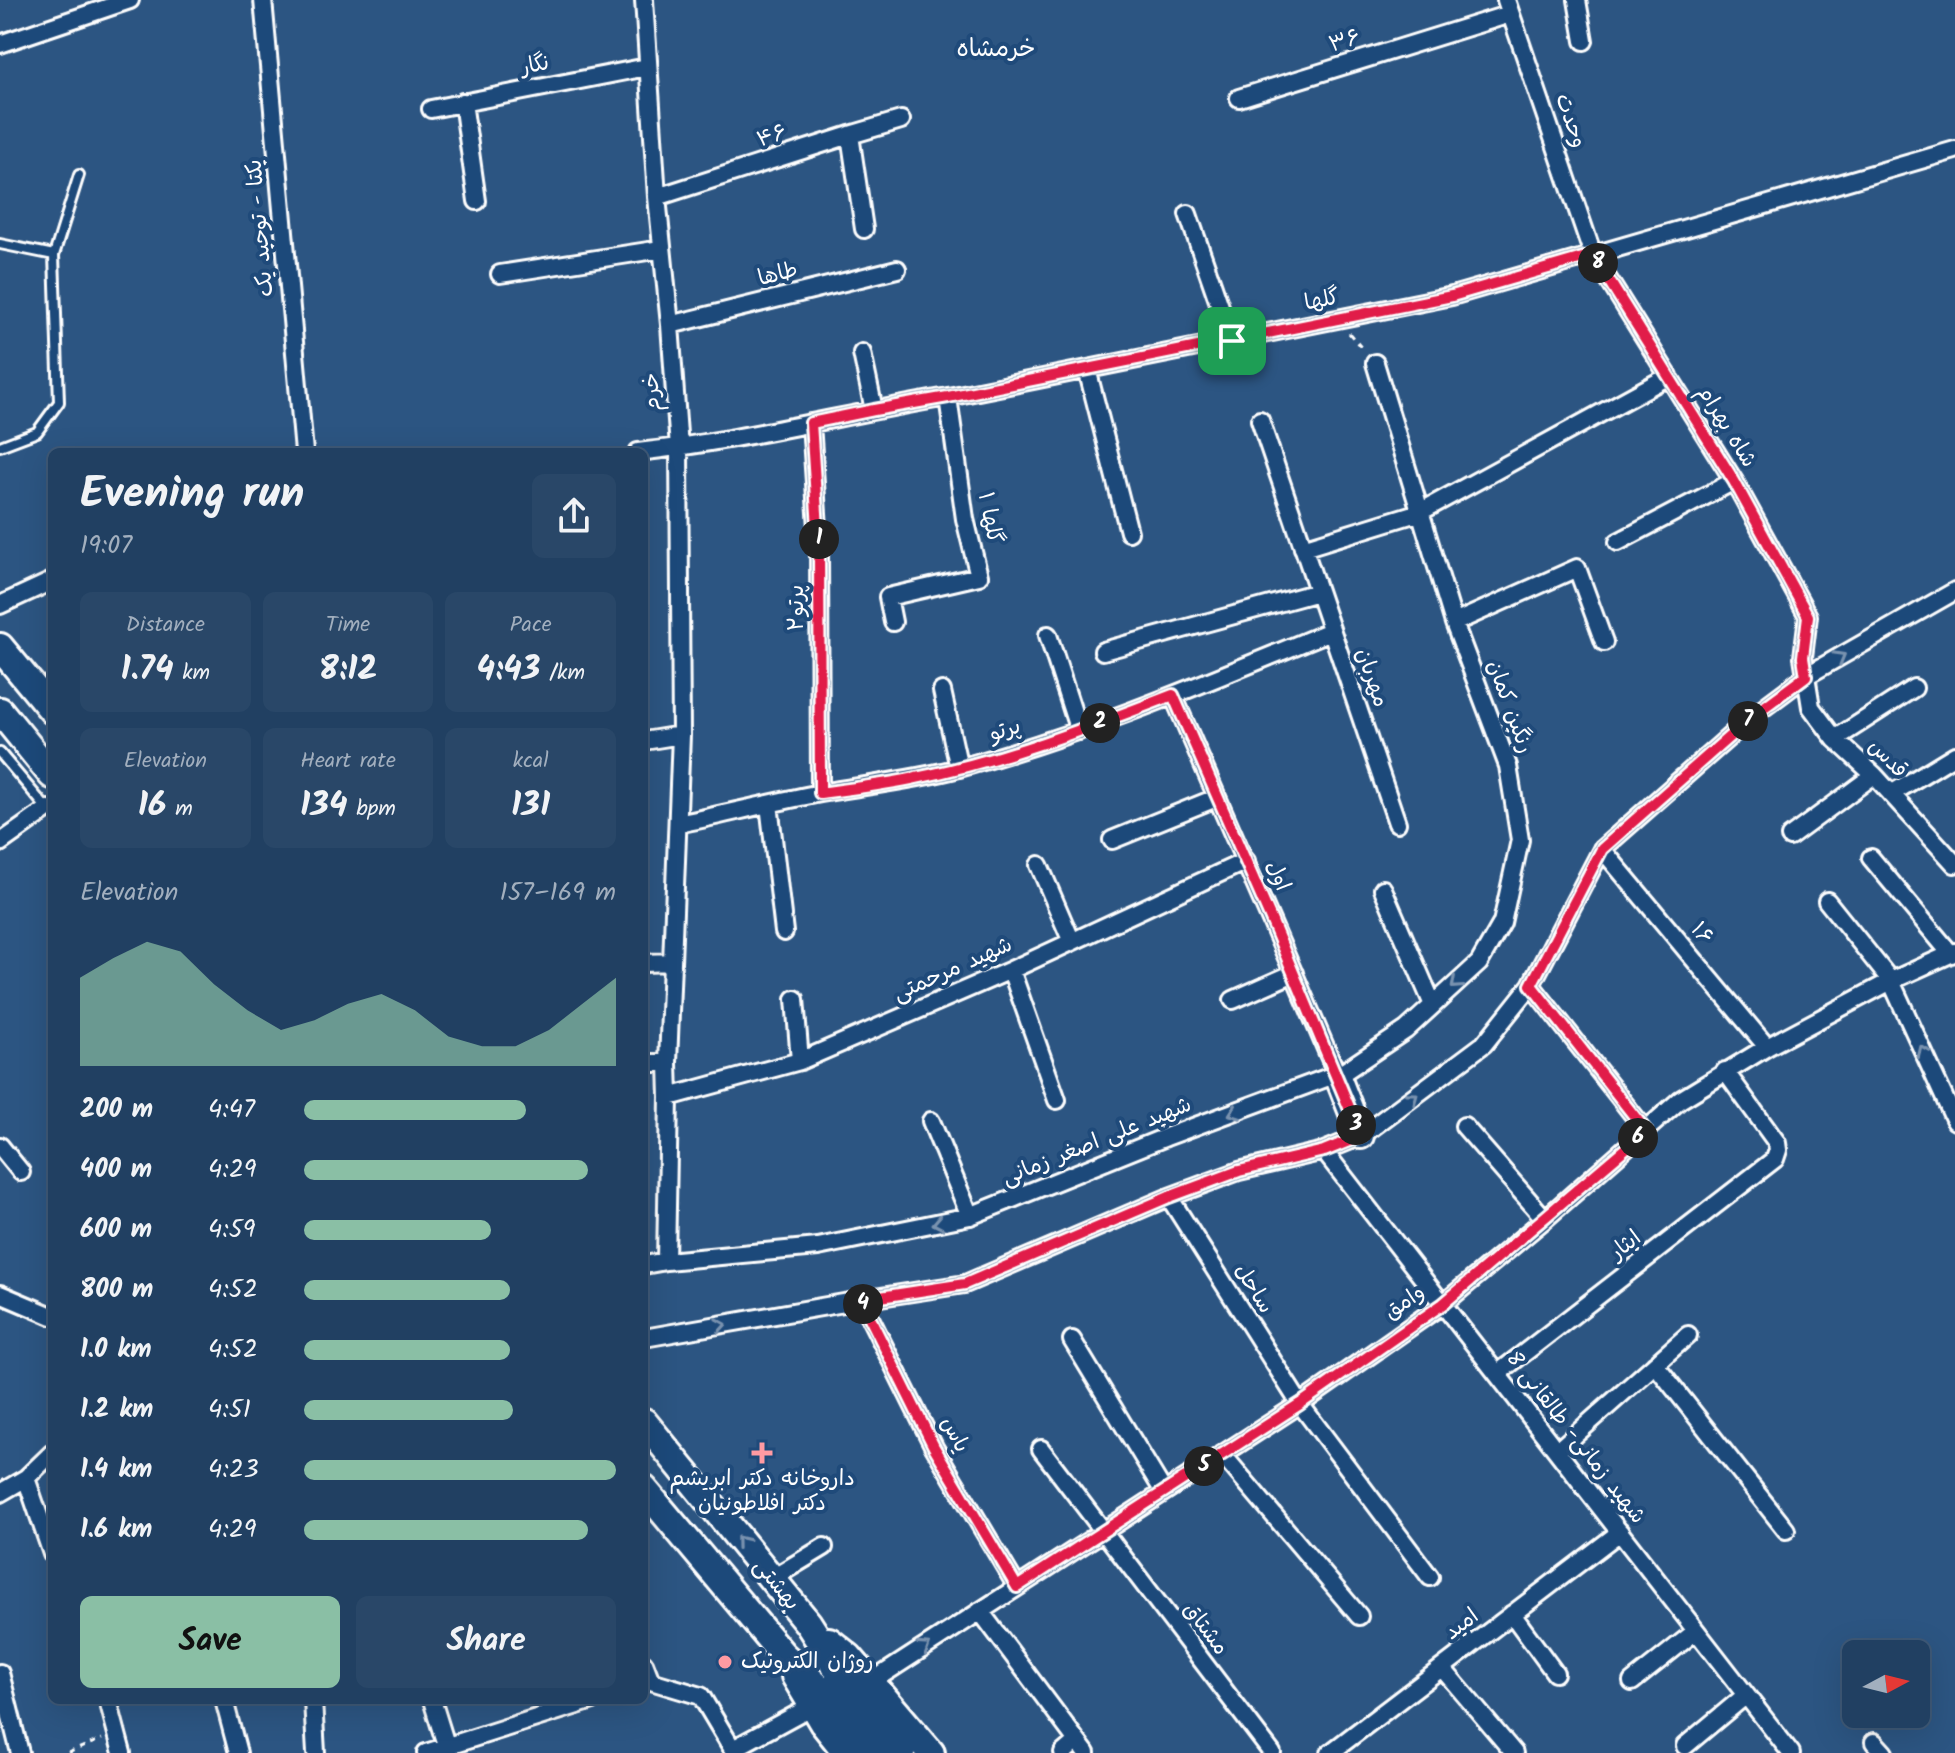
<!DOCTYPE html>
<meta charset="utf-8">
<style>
body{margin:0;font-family:Kalam,"Playpen Sans Arabic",sans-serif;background:#294768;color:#f1f3f6;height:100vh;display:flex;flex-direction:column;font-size:30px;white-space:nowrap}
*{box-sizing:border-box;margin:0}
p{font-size:26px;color:#a2afbe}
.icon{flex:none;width:44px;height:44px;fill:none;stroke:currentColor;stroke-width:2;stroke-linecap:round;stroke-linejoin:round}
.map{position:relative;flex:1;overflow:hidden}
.drawer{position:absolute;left:48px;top:448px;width:600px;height:1256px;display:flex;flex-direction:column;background:#214062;border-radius:12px;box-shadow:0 8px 32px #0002,0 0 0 2px #3e5977}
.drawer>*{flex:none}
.needle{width:52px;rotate:83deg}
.controls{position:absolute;left:1842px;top:1640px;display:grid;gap:16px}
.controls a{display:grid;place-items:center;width:88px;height:88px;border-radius:12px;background:#214062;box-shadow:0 8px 32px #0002,0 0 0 2px #3e5977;font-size:40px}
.pin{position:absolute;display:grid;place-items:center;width:68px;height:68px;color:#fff;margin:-34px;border-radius:16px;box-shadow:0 4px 12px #0006}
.km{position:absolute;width:40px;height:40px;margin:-20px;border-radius:50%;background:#222;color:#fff;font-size:22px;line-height:40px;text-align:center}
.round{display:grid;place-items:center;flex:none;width:84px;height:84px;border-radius:12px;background:#294768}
.head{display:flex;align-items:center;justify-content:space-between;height:136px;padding:0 32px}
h1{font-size:44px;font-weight:700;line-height:60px}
.figures{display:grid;grid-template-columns:repeat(3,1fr);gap:12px;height:136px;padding:8px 32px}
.figures div{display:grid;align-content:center;border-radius:12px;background:#294768;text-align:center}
.figures b{font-size:34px;font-weight:700}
.figures small{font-size:22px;font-weight:400}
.figures p{font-size:22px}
.chart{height:224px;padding:16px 32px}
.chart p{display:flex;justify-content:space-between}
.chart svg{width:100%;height:144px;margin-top:8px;fill:#8abfa5;opacity:.7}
.cta{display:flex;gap:16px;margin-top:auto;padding:16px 32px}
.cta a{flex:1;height:92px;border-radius:12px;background:#8abfa5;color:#111;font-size:32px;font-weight:700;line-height:92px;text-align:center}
.cta a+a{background:#294768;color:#f1f3f6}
ul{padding:0 32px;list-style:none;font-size:26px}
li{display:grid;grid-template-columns:128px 96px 1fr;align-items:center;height:60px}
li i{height:20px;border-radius:10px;background:#8abfa5}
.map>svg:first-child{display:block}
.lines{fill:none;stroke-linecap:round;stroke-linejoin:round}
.lane-casing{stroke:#fff;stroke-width:14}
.street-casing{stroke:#fff;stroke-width:22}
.secondary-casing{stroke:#fff;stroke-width:30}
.primary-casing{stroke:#fff;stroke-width:32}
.path{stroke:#fff;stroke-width:3;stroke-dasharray:6 6;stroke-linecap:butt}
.lane{stroke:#1f4a7a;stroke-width:8}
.street{stroke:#1f4a7a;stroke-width:16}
.secondary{stroke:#1f4a7a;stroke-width:24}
.primary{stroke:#1f4a7a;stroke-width:26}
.oneway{stroke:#7992af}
.route-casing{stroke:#fff;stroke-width:16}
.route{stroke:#e11d48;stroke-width:10}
.poi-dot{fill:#ff9aa2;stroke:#1f4a7a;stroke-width:3}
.labels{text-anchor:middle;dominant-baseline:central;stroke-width:8;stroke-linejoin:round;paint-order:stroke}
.street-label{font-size:22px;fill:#fff;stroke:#1f4a7a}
.poi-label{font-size:22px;fill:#fff;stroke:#1f4a7a}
.neighbourhood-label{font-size:24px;fill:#fff;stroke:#1f4a7a}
</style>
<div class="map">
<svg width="1955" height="1753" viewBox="0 0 1955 1753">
<rect width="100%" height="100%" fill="#2c5582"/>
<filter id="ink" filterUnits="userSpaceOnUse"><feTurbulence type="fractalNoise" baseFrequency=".0125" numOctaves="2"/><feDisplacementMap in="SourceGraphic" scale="16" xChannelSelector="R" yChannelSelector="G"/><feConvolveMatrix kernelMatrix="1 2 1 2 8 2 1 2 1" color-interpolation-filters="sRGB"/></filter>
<g filter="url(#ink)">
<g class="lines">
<defs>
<path id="lane" d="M 0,244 L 54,255 L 59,402 L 37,432 L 0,446
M 54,255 L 79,175
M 0,753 L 48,810"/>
<path id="street" d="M 263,0 L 304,452
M 644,0 L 657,197 L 670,325 L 679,448 L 681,735 L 668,1063 L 669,1097 L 666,1261
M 1506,0 L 1593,255 L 1734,481 L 1808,616 L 1803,657 L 1811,707 L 1835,739 L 1874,775 L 1955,864
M 1577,0 L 1584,41
M 0,44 L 130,0
M 1239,98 L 1510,14
M 463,102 L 477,201
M 431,109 L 647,67
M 850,135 L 864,229
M 657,197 L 850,135 L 901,120
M 1188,214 L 1232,341
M 500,274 L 661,249
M 670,325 L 897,269
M 862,353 L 874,410
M 1087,369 L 1129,532
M 1260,420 L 1397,823
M 811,423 L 819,543 L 820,793
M 638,452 C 742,441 845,414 948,397 L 1452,296 L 1955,150
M 1618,542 L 1734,481
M 1303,548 L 1420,512 L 1669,376
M 0,605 L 52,581
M 893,622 L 888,597 L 979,576 L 965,519 L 948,397
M 1454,623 L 1577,568 L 1604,642
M 1048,635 L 1079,731
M 1103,651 L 1318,592
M 942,691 L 959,768
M 1173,695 C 1227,822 1284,948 1337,1075
M 1835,739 L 1914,688
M 644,741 L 681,735
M 1891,794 L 1955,755
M 769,804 L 784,932
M 678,824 C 726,814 773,802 821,793 C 867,785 914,780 959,768 C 1087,733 1209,681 1331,631
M 1790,837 L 1874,775
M 1112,840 L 1216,798
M 0,843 L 48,809
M 1602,849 L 1767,1047
M 1871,858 L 1951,954
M 1039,865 L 1072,942
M 1383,889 L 1433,1005
M 1827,901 L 1891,981 L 1955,1121
M 644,963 L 672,962
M 1011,970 L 1057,1100
M 1531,985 L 1646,1131
M 795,999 L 800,1061
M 1233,1000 L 1294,973
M 644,1063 L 668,1063
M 669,1097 L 800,1061 L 1011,970 L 1246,861
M 931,1121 L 970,1216
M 1464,1126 L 1545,1219
M 0,1146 L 21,1172
M 1324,1151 L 1791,1753
M 1169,1197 L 1300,1404 L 1430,1577
M 644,1265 L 666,1261 L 818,1247 L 970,1216 L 1166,1137 L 1345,1071 L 1406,1030 L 1479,963 L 1502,923 L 1520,840 L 1508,766 L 1454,623 L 1375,363
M 0,1294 L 52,1316
M 861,1300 L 934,1447 L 1017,1587
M 644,1338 L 861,1300 L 965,1284 L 1169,1197 L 1239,1171 L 1324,1151 L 1361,1136 L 1484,1044 L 1531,985 L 1602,849 L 1755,714 L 1806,676 L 1955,591
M 1072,1340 L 1164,1492
M 1655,1364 L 1786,1530
M 1497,1374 L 1775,1159 L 1778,1150 L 1777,1143 L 1725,1071
M 1041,1449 L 1272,1753
M 1557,1451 L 1688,1335
M 1222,1454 L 1359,1616
M 26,1478 L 52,1554
M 0,1493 L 26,1478 L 52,1453
M 771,1579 L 824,1547
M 980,1611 L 1086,1753
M 1512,1614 L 1555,1673
M 644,1663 L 651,1681
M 1442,1668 L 1514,1753
M 0,1673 L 20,1753
M 651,1681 L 701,1696 L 735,1753
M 871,1682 L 1300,1404 L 1443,1304 L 1545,1219 L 1680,1100 L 1767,1047 L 1891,981 L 1955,952
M 1632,1682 L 1696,1631
M 108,1700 L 122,1753
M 224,1700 L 238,1753
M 313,1700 L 316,1753
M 432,1700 L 447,1748
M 1874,1742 L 1884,1753
M 1685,1746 L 1746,1695
M 733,1749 L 812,1706
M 426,1753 L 593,1700
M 1063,1753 L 1077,1741
M 1330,1753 L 1620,1532"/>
<path id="secondary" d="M 1337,1075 L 1361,1136"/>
<path id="primary" d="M 0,647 L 52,710
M 0,711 L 52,775
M 644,1422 L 808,1623 L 846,1683 L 901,1753
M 644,1489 L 783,1655 L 826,1694 L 874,1753
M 829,1641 L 849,1657 L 931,1753
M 795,1676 L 823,1723 L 847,1753"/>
</defs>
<use href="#lane" class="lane-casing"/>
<use href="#street" class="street-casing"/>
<use href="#secondary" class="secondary-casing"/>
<use href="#primary" class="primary-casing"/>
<path class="path" d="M 1349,333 L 1364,351
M 68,1753 L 102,1739"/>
<use href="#lane" class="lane"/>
<use href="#street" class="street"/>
<use href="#secondary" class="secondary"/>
<use href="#primary" class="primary"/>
</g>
<defs><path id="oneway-chevron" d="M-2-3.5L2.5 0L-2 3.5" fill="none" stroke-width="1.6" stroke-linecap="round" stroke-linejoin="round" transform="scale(2)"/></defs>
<g class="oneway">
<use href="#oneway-chevron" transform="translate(1840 657) rotate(-30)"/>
<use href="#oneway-chevron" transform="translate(1456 984) rotate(138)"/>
<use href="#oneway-chevron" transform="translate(1923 1051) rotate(-114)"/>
<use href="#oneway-chevron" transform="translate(1413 1097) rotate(-37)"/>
<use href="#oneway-chevron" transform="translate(1234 1113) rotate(160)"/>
<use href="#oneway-chevron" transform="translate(938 1223) rotate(169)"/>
<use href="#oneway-chevron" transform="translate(721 1325) rotate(-10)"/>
<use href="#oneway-chevron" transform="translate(741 1541) rotate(-129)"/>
<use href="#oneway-chevron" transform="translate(925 1647) rotate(-33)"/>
</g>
</g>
<g class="lines" filter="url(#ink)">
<defs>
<path id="route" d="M 1593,255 L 1734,481 L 1808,616 L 1803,657 L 1806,676 L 1755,714 L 1602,849 L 1531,985 L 1646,1131 L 1443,1304 L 1300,1404 L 1017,1587 L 934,1447 L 861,1300 L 965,1284 L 1169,1197 L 1239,1171 L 1324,1151 L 1361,1136 L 1270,917 L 1173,695 C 1088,728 1001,761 911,779 C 881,785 850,789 820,793 L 819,543 L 811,423 L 874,410 L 948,397 L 1452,296 Z"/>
</defs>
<use href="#route" class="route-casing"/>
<use href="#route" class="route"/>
</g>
<g class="poi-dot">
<path d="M758 1441h8v8h8v8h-8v8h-8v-8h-8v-8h8z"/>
<circle cx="725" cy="1662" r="8"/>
</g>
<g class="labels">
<g class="street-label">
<text transform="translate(1345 42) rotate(-17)">۳۶</text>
<text transform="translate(535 66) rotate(-11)">نگار</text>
<text transform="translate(1570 121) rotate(71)">وحدت</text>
<text transform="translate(772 137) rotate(-18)">۴۶</text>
<text transform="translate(261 228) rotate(-95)">یکتا - توحید یک</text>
<text transform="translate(778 275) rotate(-14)">طاها</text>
<text transform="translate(1322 301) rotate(-11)">گلها</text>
<text transform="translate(653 392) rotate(-94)">خرم</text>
<text transform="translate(1726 427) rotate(58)">شاه بهرام</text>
<text transform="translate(989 518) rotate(79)">گلها ۱</text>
<text transform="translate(797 608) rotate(-90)">پرتو۲</text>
<text transform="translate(1371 678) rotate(71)">مهربان</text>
<text transform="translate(1509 707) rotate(70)">رنگین کمان</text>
<text transform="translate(1005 731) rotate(-17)">پرتو</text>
<text transform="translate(1887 759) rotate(45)">قدس</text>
<text transform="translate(1277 876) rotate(67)">اول</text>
<text transform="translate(1701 934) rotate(50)">۱۶</text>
<text transform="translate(953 970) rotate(-24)">شهید مرحمتی</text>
<text transform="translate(1097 1142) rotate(-22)">شهید علی اصغر زمانی</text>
<text transform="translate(1626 1246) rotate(-38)">ایثار</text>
<text transform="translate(1253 1289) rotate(58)">ساحل</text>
<text transform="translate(1405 1303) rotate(-35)">وامق</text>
<text transform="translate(954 1435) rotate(62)">یاس</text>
<text transform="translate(1575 1438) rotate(52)">شهید زمانی- طالقانی 8</text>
<text transform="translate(776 1585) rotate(51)">بهشتی</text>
<text transform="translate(1462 1625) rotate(-37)">امید</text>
<text transform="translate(1205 1629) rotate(53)">مشتاق</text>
</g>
<g class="poi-label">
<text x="762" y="1479">داروخانه دکتر ابریشم<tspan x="762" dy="25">دکتر افلاطونیان</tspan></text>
<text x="741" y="1662" text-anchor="start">روژان الکترونیک</text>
</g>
<g class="neighbourhood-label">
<text x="996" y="49">خرمشاه</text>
</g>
</g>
</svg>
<div class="controls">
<a><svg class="needle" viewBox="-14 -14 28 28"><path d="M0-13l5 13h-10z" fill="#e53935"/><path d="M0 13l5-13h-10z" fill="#a2afbe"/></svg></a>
</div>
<div class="pin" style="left:1232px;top:341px;background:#1e9e55"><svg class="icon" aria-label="arrive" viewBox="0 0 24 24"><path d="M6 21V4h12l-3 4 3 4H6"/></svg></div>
<b class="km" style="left:819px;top:539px">1</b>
<b class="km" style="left:1100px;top:723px">2</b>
<b class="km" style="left:1356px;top:1125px">3</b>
<b class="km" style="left:863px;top:1304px">4</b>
<b class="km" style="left:1204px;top:1466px">5</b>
<b class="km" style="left:1638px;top:1138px">6</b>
<b class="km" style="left:1748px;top:721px">7</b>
<b class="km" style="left:1598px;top:263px">8</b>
<section class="drawer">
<div class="head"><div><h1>Evening run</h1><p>19:07</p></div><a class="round"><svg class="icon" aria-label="share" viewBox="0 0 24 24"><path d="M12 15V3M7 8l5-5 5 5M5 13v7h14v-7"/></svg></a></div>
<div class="figures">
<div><p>Distance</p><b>1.74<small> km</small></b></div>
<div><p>Time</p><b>8:12</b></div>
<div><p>Pace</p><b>4:43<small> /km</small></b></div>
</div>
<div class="figures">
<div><p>Elevation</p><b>16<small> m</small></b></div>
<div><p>Heart rate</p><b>134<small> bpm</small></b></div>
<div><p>kcal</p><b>131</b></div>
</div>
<div class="chart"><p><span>Elevation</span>157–169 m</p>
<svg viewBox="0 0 160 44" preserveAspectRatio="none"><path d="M0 44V17L10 11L20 6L30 9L40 19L50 27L60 33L70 30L80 25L90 22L100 27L110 35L120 38L130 38L140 33L150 25L160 17V44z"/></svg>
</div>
<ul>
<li><b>200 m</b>4:47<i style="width:71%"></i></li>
<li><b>400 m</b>4:29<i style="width:91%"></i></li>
<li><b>600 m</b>4:59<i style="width:60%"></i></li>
<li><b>800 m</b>4:52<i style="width:66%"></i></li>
<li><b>1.0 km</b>4:52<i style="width:66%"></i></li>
<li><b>1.2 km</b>4:51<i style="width:67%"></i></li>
<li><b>1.4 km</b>4:23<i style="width:100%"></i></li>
<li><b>1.6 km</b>4:29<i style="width:91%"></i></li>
</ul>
<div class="cta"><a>Save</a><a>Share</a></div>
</section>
</div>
